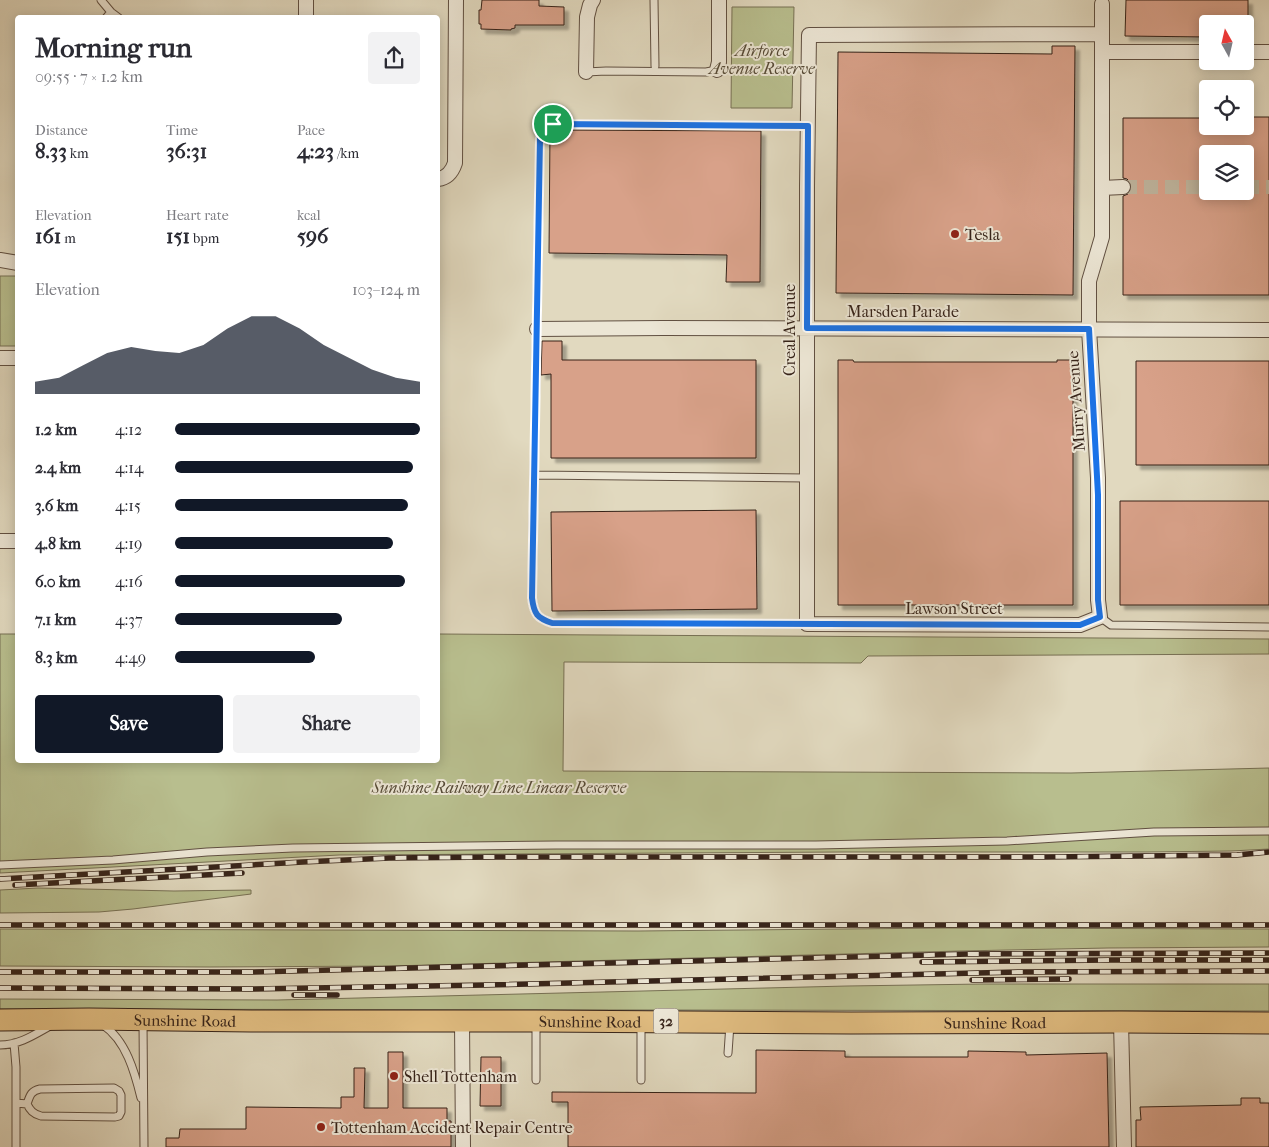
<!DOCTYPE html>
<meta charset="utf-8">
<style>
body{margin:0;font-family:"IM FELL French Canon",serif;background:#f2f2f3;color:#2b2b33;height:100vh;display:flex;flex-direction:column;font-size:19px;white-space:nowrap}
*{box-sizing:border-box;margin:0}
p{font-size:16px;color:#7c7c81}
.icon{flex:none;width:28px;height:28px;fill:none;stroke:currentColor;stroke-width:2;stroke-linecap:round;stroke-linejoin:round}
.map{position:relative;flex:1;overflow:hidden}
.sheet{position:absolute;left:15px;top:15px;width:425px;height:748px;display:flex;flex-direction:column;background:#fff;border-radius:5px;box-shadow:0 2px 12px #0003}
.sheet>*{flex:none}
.needle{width:32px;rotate:352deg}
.controls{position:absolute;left:1199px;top:15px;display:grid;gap:10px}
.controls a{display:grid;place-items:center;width:55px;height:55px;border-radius:5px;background:#fff;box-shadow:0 2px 12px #0003;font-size:25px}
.pin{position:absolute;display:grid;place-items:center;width:42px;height:42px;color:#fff;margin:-21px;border:2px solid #fff;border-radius:50%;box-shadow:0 1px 5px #0007}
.round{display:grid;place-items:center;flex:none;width:52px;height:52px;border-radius:5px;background:#f2f2f3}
.head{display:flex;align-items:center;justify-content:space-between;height:85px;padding:0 20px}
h1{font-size:28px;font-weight:800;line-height:38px}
.metrics{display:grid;grid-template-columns:repeat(3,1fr);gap:8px;height:85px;padding:5px 20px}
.metrics div{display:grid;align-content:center}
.metrics b{font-size:21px;font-weight:800}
.metrics small{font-size:14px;font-weight:400}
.metrics p{font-size:14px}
.chart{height:140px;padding:10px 20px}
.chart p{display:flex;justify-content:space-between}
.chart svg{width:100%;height:90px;margin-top:5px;fill:#111827;opacity:.7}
.primary-button{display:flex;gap:10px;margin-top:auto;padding:10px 20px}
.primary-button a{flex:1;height:58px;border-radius:5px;background:#111827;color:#fff;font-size:20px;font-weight:800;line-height:58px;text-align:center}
.primary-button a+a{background:#f2f2f3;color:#2b2b33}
ul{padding:0 20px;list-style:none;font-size:16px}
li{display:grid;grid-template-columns:80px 60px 1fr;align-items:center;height:38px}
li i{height:12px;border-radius:6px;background:#111827}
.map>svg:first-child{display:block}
.green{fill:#b8be8e;stroke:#777054}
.building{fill:#d8a189;stroke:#362319;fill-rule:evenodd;filter:url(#shadow)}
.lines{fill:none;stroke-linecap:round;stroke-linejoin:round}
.street-tunnel{stroke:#bfb59e;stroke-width:14;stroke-dasharray:14 7;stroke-linecap:butt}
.lane-casing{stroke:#615042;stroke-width:9}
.street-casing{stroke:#615042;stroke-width:16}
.primary-casing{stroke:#362319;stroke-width:23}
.lane{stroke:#ece6d5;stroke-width:7}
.street{stroke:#ece6d5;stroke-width:14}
.primary{stroke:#e0bc80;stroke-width:21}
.rail-casing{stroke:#362319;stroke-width:5.5}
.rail{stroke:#ece6d5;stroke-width:4;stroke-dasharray:11;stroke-linecap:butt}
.route-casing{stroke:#fff;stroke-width:10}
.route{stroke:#1a73e8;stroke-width:6}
.poi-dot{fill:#8f2418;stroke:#ece6d5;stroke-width:2}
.labels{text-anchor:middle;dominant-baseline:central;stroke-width:4;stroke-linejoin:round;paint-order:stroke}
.shield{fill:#ece6d5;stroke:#6d5e51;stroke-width:1}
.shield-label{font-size:15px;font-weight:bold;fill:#362319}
.park-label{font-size:16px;font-style:italic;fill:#564a36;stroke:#ece6d5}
.poi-label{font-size:16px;fill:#362319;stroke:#ece6d5;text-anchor:start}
.street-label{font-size:16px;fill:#362319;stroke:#ece6d5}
</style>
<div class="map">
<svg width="1269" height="1147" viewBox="0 0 1269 1147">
<defs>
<filter id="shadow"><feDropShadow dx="4.5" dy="4.5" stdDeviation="1" flood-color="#0004"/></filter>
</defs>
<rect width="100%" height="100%" fill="#e1d9bf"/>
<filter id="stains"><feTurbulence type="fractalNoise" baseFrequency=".004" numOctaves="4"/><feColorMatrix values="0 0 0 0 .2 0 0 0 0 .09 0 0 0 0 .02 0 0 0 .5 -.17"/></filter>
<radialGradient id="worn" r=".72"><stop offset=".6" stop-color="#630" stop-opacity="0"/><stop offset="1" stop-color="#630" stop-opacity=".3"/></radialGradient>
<path class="green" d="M 732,7 L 794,7 L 792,108 L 731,108 Z
M 0,276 L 17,276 L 17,346 L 0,346 Z
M 0,634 L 17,634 L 18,760 L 438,760 L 438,634 L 1269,639 L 1269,654 L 868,656 L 861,663 L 564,662 L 563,771 L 1071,773 L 1269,768 L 1269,849 L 1231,851 L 1148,852 L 844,852 L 339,855 L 0,873 Z
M 38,888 L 174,891 L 251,890 L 251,894 L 133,909 L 99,912 L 0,913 L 0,890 Z
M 947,928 L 1269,929 L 1269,947 L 1108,948 L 960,951 L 391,966 L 210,967 L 0,966 L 0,929 L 638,931 Z
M 983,984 L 1269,984 L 1269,1011 L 0,1009 L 0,999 L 277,1000 L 847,986 Z"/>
<path class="building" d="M 482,0 L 539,0 L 539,6 L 564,7 L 564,25 L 515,25 L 515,28 L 511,29 L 511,30 L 481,29 L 481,24 L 479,24 L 479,10 L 481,10 Z
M 1126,0 L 1248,0 L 1248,24 L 1208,24 L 1208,37 L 1125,36 Z
M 1052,46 L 1075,46 L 1073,295 L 836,293 L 838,52 L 1052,54 Z
M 1245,117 L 1269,117 L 1269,295 L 1123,295 L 1123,196 L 1128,194 L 1130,191 L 1132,187 L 1130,182 L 1127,179 L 1123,178 L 1123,118 L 1208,118 L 1208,126 L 1245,126 ZM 1208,154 L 1245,154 L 1245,191 L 1208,191 Z
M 552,130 L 761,131 L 760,282 L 726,282 L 727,255 L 549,253 L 550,131 Z
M 542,341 L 562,341 L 562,360 L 756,360 L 756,458 L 551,458 L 551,374 L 541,375 Z
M 838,360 L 853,360 L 854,362 L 1057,362 L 1057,360 L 1073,360 L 1073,605 L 838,605 Z
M 1136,361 L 1269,361 L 1269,465 L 1136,465 Z
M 1120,501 L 1269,501 L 1269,605 L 1120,605 Z
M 756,510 L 757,609 L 552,611 L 551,512 Z
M 756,1050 L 845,1051 L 845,1057 L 968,1057 L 968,1051 L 1026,1052 L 1026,1055 L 1107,1053 L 1109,1147 L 568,1147 L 568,1102 L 552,1102 L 552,1092 L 756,1093 Z
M 388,1052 L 403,1052 L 403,1108 L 447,1108 L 447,1121 L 451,1121 L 451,1147 L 166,1147 L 166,1138 L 179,1138 L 180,1129 L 246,1129 L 246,1107 L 341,1108 L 341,1097 L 354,1097 L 354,1068 L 365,1068 L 364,1108 L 388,1108 Z
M 481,1057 L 501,1057 L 501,1106 L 480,1106 Z
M 1241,1098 L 1260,1098 L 1260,1103 L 1269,1103 L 1269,1147 L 1136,1147 L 1136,1120 L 1141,1120 L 1140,1107 L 1241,1105 Z"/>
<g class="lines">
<path class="street-tunnel" d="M 1123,187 L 1208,187
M 1245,187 L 1269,187"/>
<defs>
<path id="lane" d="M 101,0 L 111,12 L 119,18
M 654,0 L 655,66
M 106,18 L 111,12
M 586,72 L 606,71 L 706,72 L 717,70
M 534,475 L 806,478
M 1100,617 L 1111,625 L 1269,627
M 807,624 L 552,623 C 537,618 534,614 532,598 L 540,138 L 544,127 L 553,124 L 808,126
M 0,865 L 113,860 L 207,852 L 293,848 L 556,845 L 816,845 L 1007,841 L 1154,832 L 1269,831
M 143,1022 L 144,1147
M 536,1024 L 536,1080
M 103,1025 C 126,1040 135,1073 141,1098
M 641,1025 L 641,1080
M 14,1043 L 16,1067 L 16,1147
M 0,1045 C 19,1045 34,1035 50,1026
M 728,1053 L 730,1024
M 16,1103 L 27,1104 C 30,1110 33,1114 41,1116 L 115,1117 L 119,1116 L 121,1112 L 121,1095 L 119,1091 L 114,1088 L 40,1089 C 31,1091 30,1095 27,1104"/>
<path id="street" d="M 306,18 L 306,0
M 1102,34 L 809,35 L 807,186 L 807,624 L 1080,625 L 1100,617 L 1098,600 L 1098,478 L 1089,329 L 1089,281 L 1102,237 L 1102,4
M 1102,52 L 1208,52
M 1245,52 L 1269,52
M 717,70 L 719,62 L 719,0
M 586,72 L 587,17 L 590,5 L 593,0
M 438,179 C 447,178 452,172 455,163 L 456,0
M 1102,188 L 1123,187
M 0,260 L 18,263
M 537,329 L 663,328 L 1269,330
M 0,358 L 18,358
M 0,541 L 18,541
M 462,1021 L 463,1147
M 1121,1022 L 1124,1147"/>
<g id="primary">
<path id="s1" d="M 0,1020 L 89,1019 L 251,1021 L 536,1021 L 851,1023 L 1121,1022 L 1269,1023"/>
</g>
</defs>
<use href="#lane" class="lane-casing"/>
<use href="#street" class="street-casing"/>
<use href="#primary" class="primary-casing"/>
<use href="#lane" class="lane"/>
<use href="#street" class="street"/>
<use href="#primary" class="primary"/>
<defs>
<path id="rail" d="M 0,879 L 303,862 L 389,858 L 496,857 L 1043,857 L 1237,855 L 1269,852
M 15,885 L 242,873
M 0,925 L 1269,925
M 922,962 L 1110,960 L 1269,960
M 0,972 L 252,972 L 969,954 L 1269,953
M 972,980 L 1069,979
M 0,988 L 249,989 L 485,985 L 1019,972 L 1269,971
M 294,995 L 337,995"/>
</defs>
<use href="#rail" class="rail-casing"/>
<use href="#rail" class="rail"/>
</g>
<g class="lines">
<defs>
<path id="route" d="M 553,124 L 808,126 L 807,328 L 1089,329 L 1098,495 L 1098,600 L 1100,617 L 1080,625 L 552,623 C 537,618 534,614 532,598 L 540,138 L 544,127 Z"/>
</defs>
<use href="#route" class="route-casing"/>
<use href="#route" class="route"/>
</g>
<g class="poi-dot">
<circle cx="955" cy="234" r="5"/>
<circle cx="394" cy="1076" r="5"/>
<circle cx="321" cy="1127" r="5"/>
</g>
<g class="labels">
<rect class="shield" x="653.5" y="1008.5" width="25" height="25" rx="4"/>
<g class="shield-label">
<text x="666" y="1021">32</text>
</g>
<g class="park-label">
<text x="762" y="50">Airforce<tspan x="762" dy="18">Avenue Reserve</tspan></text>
<text x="499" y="787">Sunshine Railway Line Linear Reserve</text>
</g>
<g class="poi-label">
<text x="965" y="234">Tesla</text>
<text x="404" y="1076">Shell Tottenham</text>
<text x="331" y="1127">Tottenham Accident Repair Centre</text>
</g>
<g class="street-label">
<text x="903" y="311">Marsden Parade</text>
<text transform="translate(789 330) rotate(-90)">Creal Avenue</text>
<text transform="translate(1076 401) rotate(-94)">Murry Avenue</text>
<text x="954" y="608">Lawson Street</text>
<text stroke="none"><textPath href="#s1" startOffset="185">Sunshine Road</textPath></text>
<text stroke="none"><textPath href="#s1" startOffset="590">Sunshine Road</textPath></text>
<text stroke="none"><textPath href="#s1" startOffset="995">Sunshine Road</textPath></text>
</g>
</g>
<rect width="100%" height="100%" filter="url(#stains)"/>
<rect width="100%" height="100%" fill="url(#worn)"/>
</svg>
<div class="controls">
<a><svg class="needle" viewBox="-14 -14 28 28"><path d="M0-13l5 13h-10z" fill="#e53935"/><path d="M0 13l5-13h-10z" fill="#7c7c81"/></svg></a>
<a><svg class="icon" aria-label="locate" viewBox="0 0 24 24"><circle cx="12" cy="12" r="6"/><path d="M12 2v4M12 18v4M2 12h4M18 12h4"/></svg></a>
<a><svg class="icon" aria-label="layers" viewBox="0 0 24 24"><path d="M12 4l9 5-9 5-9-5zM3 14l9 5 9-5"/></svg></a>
</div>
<div class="pin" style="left:553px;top:124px;background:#1e9e55"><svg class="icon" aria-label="arrive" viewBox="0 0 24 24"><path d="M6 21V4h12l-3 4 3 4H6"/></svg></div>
<section class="sheet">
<div class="head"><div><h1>Morning run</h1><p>09:55 · 7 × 1.2 km</p></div><a class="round"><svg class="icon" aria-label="share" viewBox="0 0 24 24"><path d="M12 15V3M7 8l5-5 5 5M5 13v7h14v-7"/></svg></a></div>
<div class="metrics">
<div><p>Distance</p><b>8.33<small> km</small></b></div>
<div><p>Time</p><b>36:31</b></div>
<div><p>Pace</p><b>4:23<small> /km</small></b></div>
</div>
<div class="metrics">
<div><p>Elevation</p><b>161<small> m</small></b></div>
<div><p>Heart rate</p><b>151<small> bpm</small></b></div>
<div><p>kcal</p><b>596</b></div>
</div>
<div class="chart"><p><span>Elevation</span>103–124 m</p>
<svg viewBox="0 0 160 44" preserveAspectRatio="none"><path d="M0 44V38L10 36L20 30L30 24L40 21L50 23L60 24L70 20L80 12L90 6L100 6L110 12L120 20L130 26L140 32L150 36L160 38V44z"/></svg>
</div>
<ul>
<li><b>1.2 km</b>4:12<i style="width:100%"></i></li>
<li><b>2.4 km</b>4:14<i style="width:97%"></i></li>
<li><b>3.6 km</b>4:15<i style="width:95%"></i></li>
<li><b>4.8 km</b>4:19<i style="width:89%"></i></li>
<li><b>6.0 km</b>4:16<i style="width:94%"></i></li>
<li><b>7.1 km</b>4:37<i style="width:68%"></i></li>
<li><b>8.3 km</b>4:49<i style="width:57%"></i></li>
</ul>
<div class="primary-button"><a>Save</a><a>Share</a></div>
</section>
</div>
